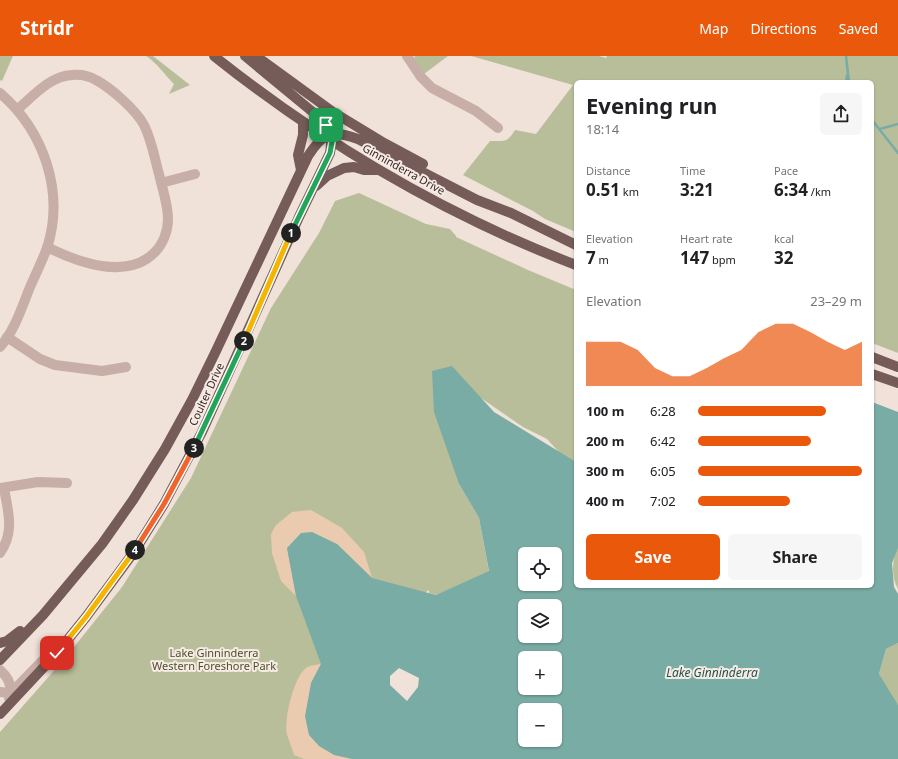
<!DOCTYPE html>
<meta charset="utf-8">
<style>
body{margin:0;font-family:"Noto Sans",sans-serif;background:#f6f6f6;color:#202124;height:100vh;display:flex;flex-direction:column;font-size:15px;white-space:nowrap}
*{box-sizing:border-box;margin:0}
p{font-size:13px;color:#757577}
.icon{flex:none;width:22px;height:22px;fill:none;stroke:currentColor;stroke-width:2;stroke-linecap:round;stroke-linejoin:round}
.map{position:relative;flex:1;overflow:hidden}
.panel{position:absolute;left:574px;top:24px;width:300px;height:508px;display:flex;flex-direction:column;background:#fff;border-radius:6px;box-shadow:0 1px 3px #0004}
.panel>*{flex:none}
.tools{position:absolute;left:518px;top:491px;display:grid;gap:8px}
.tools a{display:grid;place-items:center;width:44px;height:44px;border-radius:6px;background:#fff;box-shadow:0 1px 3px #0004;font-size:20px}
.pin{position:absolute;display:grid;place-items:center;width:34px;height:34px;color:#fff;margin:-17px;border-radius:8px;box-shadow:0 2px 6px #0006}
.km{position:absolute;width:20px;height:20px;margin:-10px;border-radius:50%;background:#222;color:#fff;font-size:11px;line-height:20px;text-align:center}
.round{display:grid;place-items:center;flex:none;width:42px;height:42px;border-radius:6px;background:#f6f6f6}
.summary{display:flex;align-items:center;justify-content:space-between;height:68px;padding:0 12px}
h1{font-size:22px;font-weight:700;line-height:30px}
.stats{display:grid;grid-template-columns:repeat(3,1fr);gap:6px;height:68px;padding:4px 12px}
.stats div{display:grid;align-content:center}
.stats b{font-size:17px;font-weight:700}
.stats small{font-size:11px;font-weight:400}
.stats p{font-size:11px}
.chart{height:112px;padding:8px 12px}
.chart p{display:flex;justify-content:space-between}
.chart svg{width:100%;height:72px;margin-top:4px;fill:#ea580c;opacity:.7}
.action{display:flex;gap:8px;margin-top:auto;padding:8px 12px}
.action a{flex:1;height:46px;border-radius:6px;background:#ea580c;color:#fff;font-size:16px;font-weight:700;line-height:46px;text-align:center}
.action a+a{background:#f6f6f6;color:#202124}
ul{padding:0 12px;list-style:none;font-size:13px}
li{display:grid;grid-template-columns:64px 48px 1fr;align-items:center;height:30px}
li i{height:10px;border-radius:5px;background:#ea580c}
header{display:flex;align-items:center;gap:24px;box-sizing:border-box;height:56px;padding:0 20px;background:#ea580c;color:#fff}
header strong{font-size:19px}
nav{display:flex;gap:22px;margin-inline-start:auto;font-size:14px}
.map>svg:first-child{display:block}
.green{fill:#b9be9a}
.sand{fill:#ebcbb0}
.water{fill:#79aca4;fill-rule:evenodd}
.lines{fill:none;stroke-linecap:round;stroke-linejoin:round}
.stream{stroke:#79aca4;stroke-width:2.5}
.minor{stroke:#c7aea6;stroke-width:10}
.major{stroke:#755c58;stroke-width:10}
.split-1-casing{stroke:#fff;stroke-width:8}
.split-2-casing{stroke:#fff;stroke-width:8}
.split-3-casing{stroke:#fff;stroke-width:8}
.split-4-casing{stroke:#fff;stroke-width:8}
.split-5-casing{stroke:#fff;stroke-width:8}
.split-1{stroke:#22a559;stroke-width:5}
.split-2{stroke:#f5b400;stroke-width:5}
.split-3{stroke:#22a559;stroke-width:5}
.split-4{stroke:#f0652b;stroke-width:5}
.split-5{stroke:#f5b400;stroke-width:5}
.labels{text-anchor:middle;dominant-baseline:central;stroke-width:4;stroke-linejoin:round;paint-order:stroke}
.street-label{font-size:11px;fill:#342826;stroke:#f8ebe5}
.park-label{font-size:11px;fill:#4a512b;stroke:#f8ebe5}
.water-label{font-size:12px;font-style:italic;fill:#1e534c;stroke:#f8ebe5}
</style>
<header>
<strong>Stridr</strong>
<nav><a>Map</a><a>Directions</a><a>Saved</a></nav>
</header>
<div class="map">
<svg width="898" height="703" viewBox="0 0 898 703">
<rect width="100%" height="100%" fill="#f0e1d9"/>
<path class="green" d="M 0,0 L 13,0 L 2,25 L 0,24 Z
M 146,0 L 153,0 L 190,29 L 169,38 L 174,28 C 164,18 157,7 146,0 Z
M 415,0 L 448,0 L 424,18 L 414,3 Z
M 471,0 L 599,0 L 606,2 L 607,0 L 898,0 L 898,297 L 872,287 L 872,26 L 576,26 L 576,176 L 545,163 L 533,155 L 463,119 L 490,85 C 504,85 507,87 515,74 L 536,78 L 573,29 Z
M 359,137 L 426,168 L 450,173 L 456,180 L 456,181 L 528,214 L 576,234 L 576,412 L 566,404 L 547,383 L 523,371 L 481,342 L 463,326 L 459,428 L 479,462 L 489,516 L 437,539 L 429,537 L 429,534 L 323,604 L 304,655 L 304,672 L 369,703 L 0,703 L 0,676 L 66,601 L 122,531 L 191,422 L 271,252 L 319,177 L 335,145 Z
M 898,487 L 898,533 C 890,519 893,501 898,487 Z
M 898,587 L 898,649 L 893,651 L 879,618 L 886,593 Z"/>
<path class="sand" d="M 311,454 L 342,472 L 364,496 L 372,522 L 337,488 L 287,492 L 296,540 L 281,525 L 272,497 L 271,478 L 276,469 L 292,456 Z
M 321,608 L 311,627 L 347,701 L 352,703 L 304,703 L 294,699 C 292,692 289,685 287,678 C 284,663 293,625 304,614 C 308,609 315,609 321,608 Z"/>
<path class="water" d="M 452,310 L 494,356 L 576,406 L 576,530 L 872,530 L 872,346 L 898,356 L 898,492 L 892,507 L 894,531 L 898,538 L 898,587 L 886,593 L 879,618 L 898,649 L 898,703 L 352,703 L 334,699 L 319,690 L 309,679 L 305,660 L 311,627 L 321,608 L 296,540 L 287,492 L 301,477 L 312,476 L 337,488 L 372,522 L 436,539 L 489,515 L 479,462 L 459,428 L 434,356 L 432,315 ZM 525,498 L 555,498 L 555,528 L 525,528 ZM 525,550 L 555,550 L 555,580 L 525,580 ZM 525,602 L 555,602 L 555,632 L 525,632 ZM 399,612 L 419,622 L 418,631 L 407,645 L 390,629 L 390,620 ZM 525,654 L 555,654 L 555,684 L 525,684 Z"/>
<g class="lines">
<path class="stream" d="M 846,0 L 849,26
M 846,26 L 847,19
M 872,64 L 898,97
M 880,73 L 898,68"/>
<path class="minor" d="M 407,0 L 421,21 L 432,32 L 476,55 L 498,72
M 0,37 C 44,75 65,136 47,192 C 42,205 36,218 30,231 C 22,251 15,274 0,291
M 17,54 C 33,40 50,20 72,19 C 80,18 89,20 96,24 C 111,32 136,54 144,69 C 152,85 155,104 160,122 C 163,135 168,149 168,163 C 168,175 163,188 155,196 C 127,225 77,206 47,191
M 161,127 L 195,118
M 7,281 L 40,303 L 55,309 L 102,315 L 126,311
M 0,432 L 38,426 L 67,427
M 0,497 C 15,475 8,456 4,432
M 0,614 C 9,622 13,631 9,642
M 0,636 L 11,637 L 46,601 L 57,597"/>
<path class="major" d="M 214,0 C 323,87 445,159 576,209
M 256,0 L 333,56 L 384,87 L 423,108
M 301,114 L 298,99 L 303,79 L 303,66
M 316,130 L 327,120 L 344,112 L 354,111 L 364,114 L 378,114
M 872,301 L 898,311
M 872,318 L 898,327
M 0,587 L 7,585 L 20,575
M 0,604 L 43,559 L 102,488 L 133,444 L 165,393 L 192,344 L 215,297 L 308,100 C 323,77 331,73 358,83 L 477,144 L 511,157 L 576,189
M 0,658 L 57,597 L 86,561 L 134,496 L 164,448 L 202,376 L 299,161 L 330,97 C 333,81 330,74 320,62 L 245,0"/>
</g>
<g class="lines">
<defs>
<path id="split-1" d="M 291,177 L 330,97 L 332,86 L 326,69"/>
<path id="split-2" d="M 244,285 L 291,177"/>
<path id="split-3" d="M 194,392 L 244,285"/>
<path id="split-4" d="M 135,494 L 164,448 L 194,392"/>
<path id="split-5" d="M 57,597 L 86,561 L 135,494"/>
</defs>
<use href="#split-1" class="split-1-casing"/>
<use href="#split-2" class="split-2-casing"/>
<use href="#split-3" class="split-3-casing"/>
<use href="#split-4" class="split-4-casing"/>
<use href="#split-5" class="split-5-casing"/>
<use href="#split-1" class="split-1"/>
<use href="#split-2" class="split-2"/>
<use href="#split-3" class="split-3"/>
<use href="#split-4" class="split-4"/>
<use href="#split-5" class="split-5"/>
</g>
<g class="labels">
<g class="street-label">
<text transform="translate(404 113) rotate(29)">Ginninderra Drive</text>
<text transform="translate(206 338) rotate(-65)">Coulter Drive</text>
</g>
<g class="park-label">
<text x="214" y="596">Lake Ginninderra<tspan x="214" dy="13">Western Foreshore Park</tspan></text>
</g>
<g class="water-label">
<text x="712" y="616">Lake Ginninderra</text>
</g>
</g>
</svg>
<div class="tools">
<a><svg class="icon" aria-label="locate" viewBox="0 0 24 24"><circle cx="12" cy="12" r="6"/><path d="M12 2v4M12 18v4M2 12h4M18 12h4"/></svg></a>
<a><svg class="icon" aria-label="layers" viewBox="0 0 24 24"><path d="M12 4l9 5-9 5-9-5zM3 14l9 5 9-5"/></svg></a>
<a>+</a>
<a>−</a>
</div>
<div class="pin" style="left:326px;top:69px;background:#1e9e55"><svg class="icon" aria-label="arrive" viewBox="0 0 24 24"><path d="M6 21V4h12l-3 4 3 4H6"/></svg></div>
<div class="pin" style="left:57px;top:597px;background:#d93025"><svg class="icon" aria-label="check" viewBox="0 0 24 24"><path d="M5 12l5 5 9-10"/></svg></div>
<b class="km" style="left:291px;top:177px">1</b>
<b class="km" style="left:244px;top:285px">2</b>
<b class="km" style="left:194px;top:392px">3</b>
<b class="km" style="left:135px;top:494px">4</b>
<section class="panel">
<div class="summary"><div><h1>Evening run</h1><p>18:14</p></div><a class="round"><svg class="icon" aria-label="share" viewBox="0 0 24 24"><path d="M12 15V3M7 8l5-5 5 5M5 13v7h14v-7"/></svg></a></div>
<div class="stats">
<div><p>Distance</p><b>0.51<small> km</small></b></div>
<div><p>Time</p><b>3:21</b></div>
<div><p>Pace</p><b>6:34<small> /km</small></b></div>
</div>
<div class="stats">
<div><p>Elevation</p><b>7<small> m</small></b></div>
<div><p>Heart rate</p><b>147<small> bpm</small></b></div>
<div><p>kcal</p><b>32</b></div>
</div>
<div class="chart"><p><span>Elevation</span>23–29 m</p>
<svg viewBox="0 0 160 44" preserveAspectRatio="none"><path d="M0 44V17L10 17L20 17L30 22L40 33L50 38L60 38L70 33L80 27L90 22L100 11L110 6L120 6L130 11L140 17L150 22L160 17V44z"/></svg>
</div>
<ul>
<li><b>100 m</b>6:28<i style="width:78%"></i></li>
<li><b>200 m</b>6:42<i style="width:69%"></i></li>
<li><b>300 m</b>6:05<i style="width:100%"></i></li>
<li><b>400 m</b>7:02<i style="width:56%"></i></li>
</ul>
<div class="action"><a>Save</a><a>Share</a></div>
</section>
</div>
